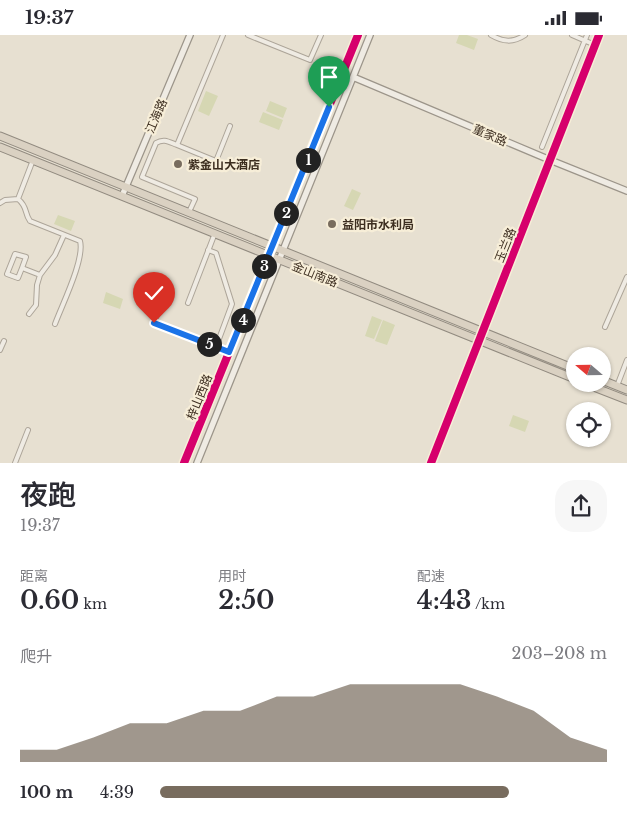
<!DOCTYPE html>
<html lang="zh">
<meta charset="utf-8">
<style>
body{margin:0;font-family:"Libre Baskerville","Noto Sans SC",serif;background:#f7f7f7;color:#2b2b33;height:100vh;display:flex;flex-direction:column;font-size:19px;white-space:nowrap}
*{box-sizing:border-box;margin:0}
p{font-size:16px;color:#7c7c81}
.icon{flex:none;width:28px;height:28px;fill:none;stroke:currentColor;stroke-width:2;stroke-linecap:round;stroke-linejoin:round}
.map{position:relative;height:428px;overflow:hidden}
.drawer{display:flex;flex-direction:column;background:#fff;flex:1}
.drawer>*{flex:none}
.needle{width:32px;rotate:290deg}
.fabs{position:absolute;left:566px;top:312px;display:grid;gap:10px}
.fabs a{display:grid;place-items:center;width:45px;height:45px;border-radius:50%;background:#fff;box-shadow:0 1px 4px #0004;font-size:25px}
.pin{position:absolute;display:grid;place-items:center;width:42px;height:42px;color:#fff;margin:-51px -21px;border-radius:50% 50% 50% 0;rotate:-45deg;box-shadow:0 0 5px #0007}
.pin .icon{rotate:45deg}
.km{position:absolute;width:25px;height:25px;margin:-12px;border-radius:50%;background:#222;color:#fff;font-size:14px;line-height:25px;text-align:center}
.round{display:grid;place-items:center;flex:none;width:52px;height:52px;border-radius:20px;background:#f7f7f7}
.summary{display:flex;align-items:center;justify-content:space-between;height:85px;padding:0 20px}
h1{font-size:28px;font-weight:600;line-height:38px}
.stats{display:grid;grid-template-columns:repeat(3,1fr);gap:8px;height:85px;padding:5px 20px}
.stats div{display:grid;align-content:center}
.stats b{font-size:25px;font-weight:600}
.stats small{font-size:14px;font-weight:400}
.stats p{font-size:14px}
.chart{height:140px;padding:10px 20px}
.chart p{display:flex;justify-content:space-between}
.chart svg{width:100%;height:90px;margin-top:5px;fill:#786c5e;opacity:.7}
ul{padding:0 20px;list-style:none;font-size:16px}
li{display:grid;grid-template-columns:80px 60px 1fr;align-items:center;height:38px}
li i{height:12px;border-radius:6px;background:#786c5e}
.status{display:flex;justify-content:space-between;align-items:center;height:35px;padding:0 25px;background:#fff;direction:ltr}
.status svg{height:14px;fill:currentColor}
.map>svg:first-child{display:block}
.green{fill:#d6d7b3}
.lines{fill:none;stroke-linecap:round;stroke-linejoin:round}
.street-casing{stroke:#ada599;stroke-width:6}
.secondary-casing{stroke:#9c958a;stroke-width:8}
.highway-casing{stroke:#928b80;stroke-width:9}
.street{stroke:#efebe3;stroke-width:4}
.secondary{stroke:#efebe3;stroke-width:5.5}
.highway{stroke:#dad1c2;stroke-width:7}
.cycleway-casing{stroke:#f7eed8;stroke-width:11}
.cycleway{stroke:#d6006c;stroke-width:8}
.route-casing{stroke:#fff;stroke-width:10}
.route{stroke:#1a73e8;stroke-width:6}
.poi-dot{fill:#786c5e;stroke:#f7eed8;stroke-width:2}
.labels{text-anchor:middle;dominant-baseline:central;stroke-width:4.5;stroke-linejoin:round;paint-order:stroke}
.street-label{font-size:12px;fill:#3d2e20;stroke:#f7eed8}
.poi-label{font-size:12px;font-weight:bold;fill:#3d2e20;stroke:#f7eed8;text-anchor:start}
</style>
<div class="status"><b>19:37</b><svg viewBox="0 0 49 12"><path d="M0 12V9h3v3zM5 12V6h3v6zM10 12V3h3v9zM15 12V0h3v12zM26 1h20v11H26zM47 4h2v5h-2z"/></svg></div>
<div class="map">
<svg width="627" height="428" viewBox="0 0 627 428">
<rect width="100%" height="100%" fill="#e7e0d1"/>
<path class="green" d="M 459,0 L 467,0 L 478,4 L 474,15 L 456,8 Z
M 206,56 L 218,61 L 209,81 L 198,76 Z
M 270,66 L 287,73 L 283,83 L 266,76 Z
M 263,77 L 283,85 L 279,95 L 259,87 Z
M 352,154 L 361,158 L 353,175 L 344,171 Z
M 58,180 L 75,186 L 71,196 L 54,189 Z
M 106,257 L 123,264 L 120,274 L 103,268 Z
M 372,281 L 382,285 L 374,304 L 365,301 Z
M 383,285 L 395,290 L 387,310 L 375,306 Z
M 513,380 L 529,386 L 525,397 L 509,391 Z"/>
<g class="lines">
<defs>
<path id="street" d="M 248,0 L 310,25 L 321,0
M 491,0 C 503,7 513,8 525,0
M 572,0 L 595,10
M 177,110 L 216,126 L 230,91
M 542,112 L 587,0
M 18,164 C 28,172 24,178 30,186 L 80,206 C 85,224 62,270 55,289
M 0,168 L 5,165 L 18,164 L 33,125
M 189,177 L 195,164 L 142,142 L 156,108 C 164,103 169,107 177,110 L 223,0
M 208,215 L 216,218 L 232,269 L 216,312
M 22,233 L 18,243 L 7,239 L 15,219 L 26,222 L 22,233 L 40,240
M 188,268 L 215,198
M 160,272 L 154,288 L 229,317
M 29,279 L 36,270 L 37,250 L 40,240 L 55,220 L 64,200
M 605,292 L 627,242
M 0,315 L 4,306
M 617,351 L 627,325
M 15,428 L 28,395"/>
<path id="secondary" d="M 353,42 L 550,125 L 627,156
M 122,161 L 190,0
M 184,428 L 358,0
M 197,428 L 370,0
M 431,428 L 599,0"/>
<path id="highway" d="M 0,101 L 575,334
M 0,112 L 575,344
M 602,345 L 627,355
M 586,349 L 627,365"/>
</defs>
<use href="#street" class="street-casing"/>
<use href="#secondary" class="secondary-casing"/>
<use href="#highway" class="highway-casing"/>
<use href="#street" class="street"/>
<use href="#secondary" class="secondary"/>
<use href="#highway" class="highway"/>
<defs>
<path id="cycleway" d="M 184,428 L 358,0
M 431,428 L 599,0"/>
</defs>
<use href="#cycleway" class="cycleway-casing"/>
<use href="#cycleway" class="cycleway"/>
</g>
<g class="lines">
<defs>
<path id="route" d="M 154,288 L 229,317 L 329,72"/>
</defs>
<use href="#route" class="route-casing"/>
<use href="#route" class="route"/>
</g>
<g class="poi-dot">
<circle cx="178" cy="129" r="5"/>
<circle cx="332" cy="189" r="5"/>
</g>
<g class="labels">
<g class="street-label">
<text transform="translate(156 81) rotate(-67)">江海路</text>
<text transform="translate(490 100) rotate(23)">董家路</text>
<text transform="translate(505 210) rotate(-68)">玉兰路</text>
<text transform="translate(315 239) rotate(22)">金山南路</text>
<text transform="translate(199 362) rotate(-68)">梓山西路</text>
</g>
<g class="poi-label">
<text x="188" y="129">紫金山大酒店</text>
<text x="342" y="189">益阳市水利局</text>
</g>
</g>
</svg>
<div class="fabs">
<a><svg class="needle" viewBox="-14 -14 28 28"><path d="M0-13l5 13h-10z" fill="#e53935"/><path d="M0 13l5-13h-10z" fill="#7c7c81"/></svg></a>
<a><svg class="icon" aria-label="locate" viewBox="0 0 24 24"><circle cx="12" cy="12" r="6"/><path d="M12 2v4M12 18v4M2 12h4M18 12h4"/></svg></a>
</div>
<div class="pin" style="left:329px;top:72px;background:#1e9e55"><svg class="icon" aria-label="arrive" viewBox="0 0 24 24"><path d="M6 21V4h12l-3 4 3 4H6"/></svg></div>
<div class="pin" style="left:154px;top:288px;background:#d93025"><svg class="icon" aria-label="check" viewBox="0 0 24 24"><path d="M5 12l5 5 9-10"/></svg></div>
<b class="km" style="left:308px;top:125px">1</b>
<b class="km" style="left:286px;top:178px">2</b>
<b class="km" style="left:264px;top:231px">3</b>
<b class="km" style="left:243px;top:285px">4</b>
<b class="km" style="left:209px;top:309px">5</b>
</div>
<section class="drawer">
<div class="summary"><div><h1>夜跑</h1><p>19:37</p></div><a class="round"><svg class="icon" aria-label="share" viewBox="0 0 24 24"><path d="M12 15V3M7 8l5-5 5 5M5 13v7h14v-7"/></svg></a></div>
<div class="stats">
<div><p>距离</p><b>0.60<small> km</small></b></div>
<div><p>用时</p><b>2:50</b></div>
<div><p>配速</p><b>4:43<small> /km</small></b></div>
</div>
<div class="chart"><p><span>爬升</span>203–208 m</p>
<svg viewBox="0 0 160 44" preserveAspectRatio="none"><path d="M0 44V38L10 38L20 32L30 25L40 25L50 19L60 19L70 12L80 12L90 6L100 6L110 6L120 6L130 12L140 19L150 32L160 38V44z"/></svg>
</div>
<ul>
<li><b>100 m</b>4:39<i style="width:78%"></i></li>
</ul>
</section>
